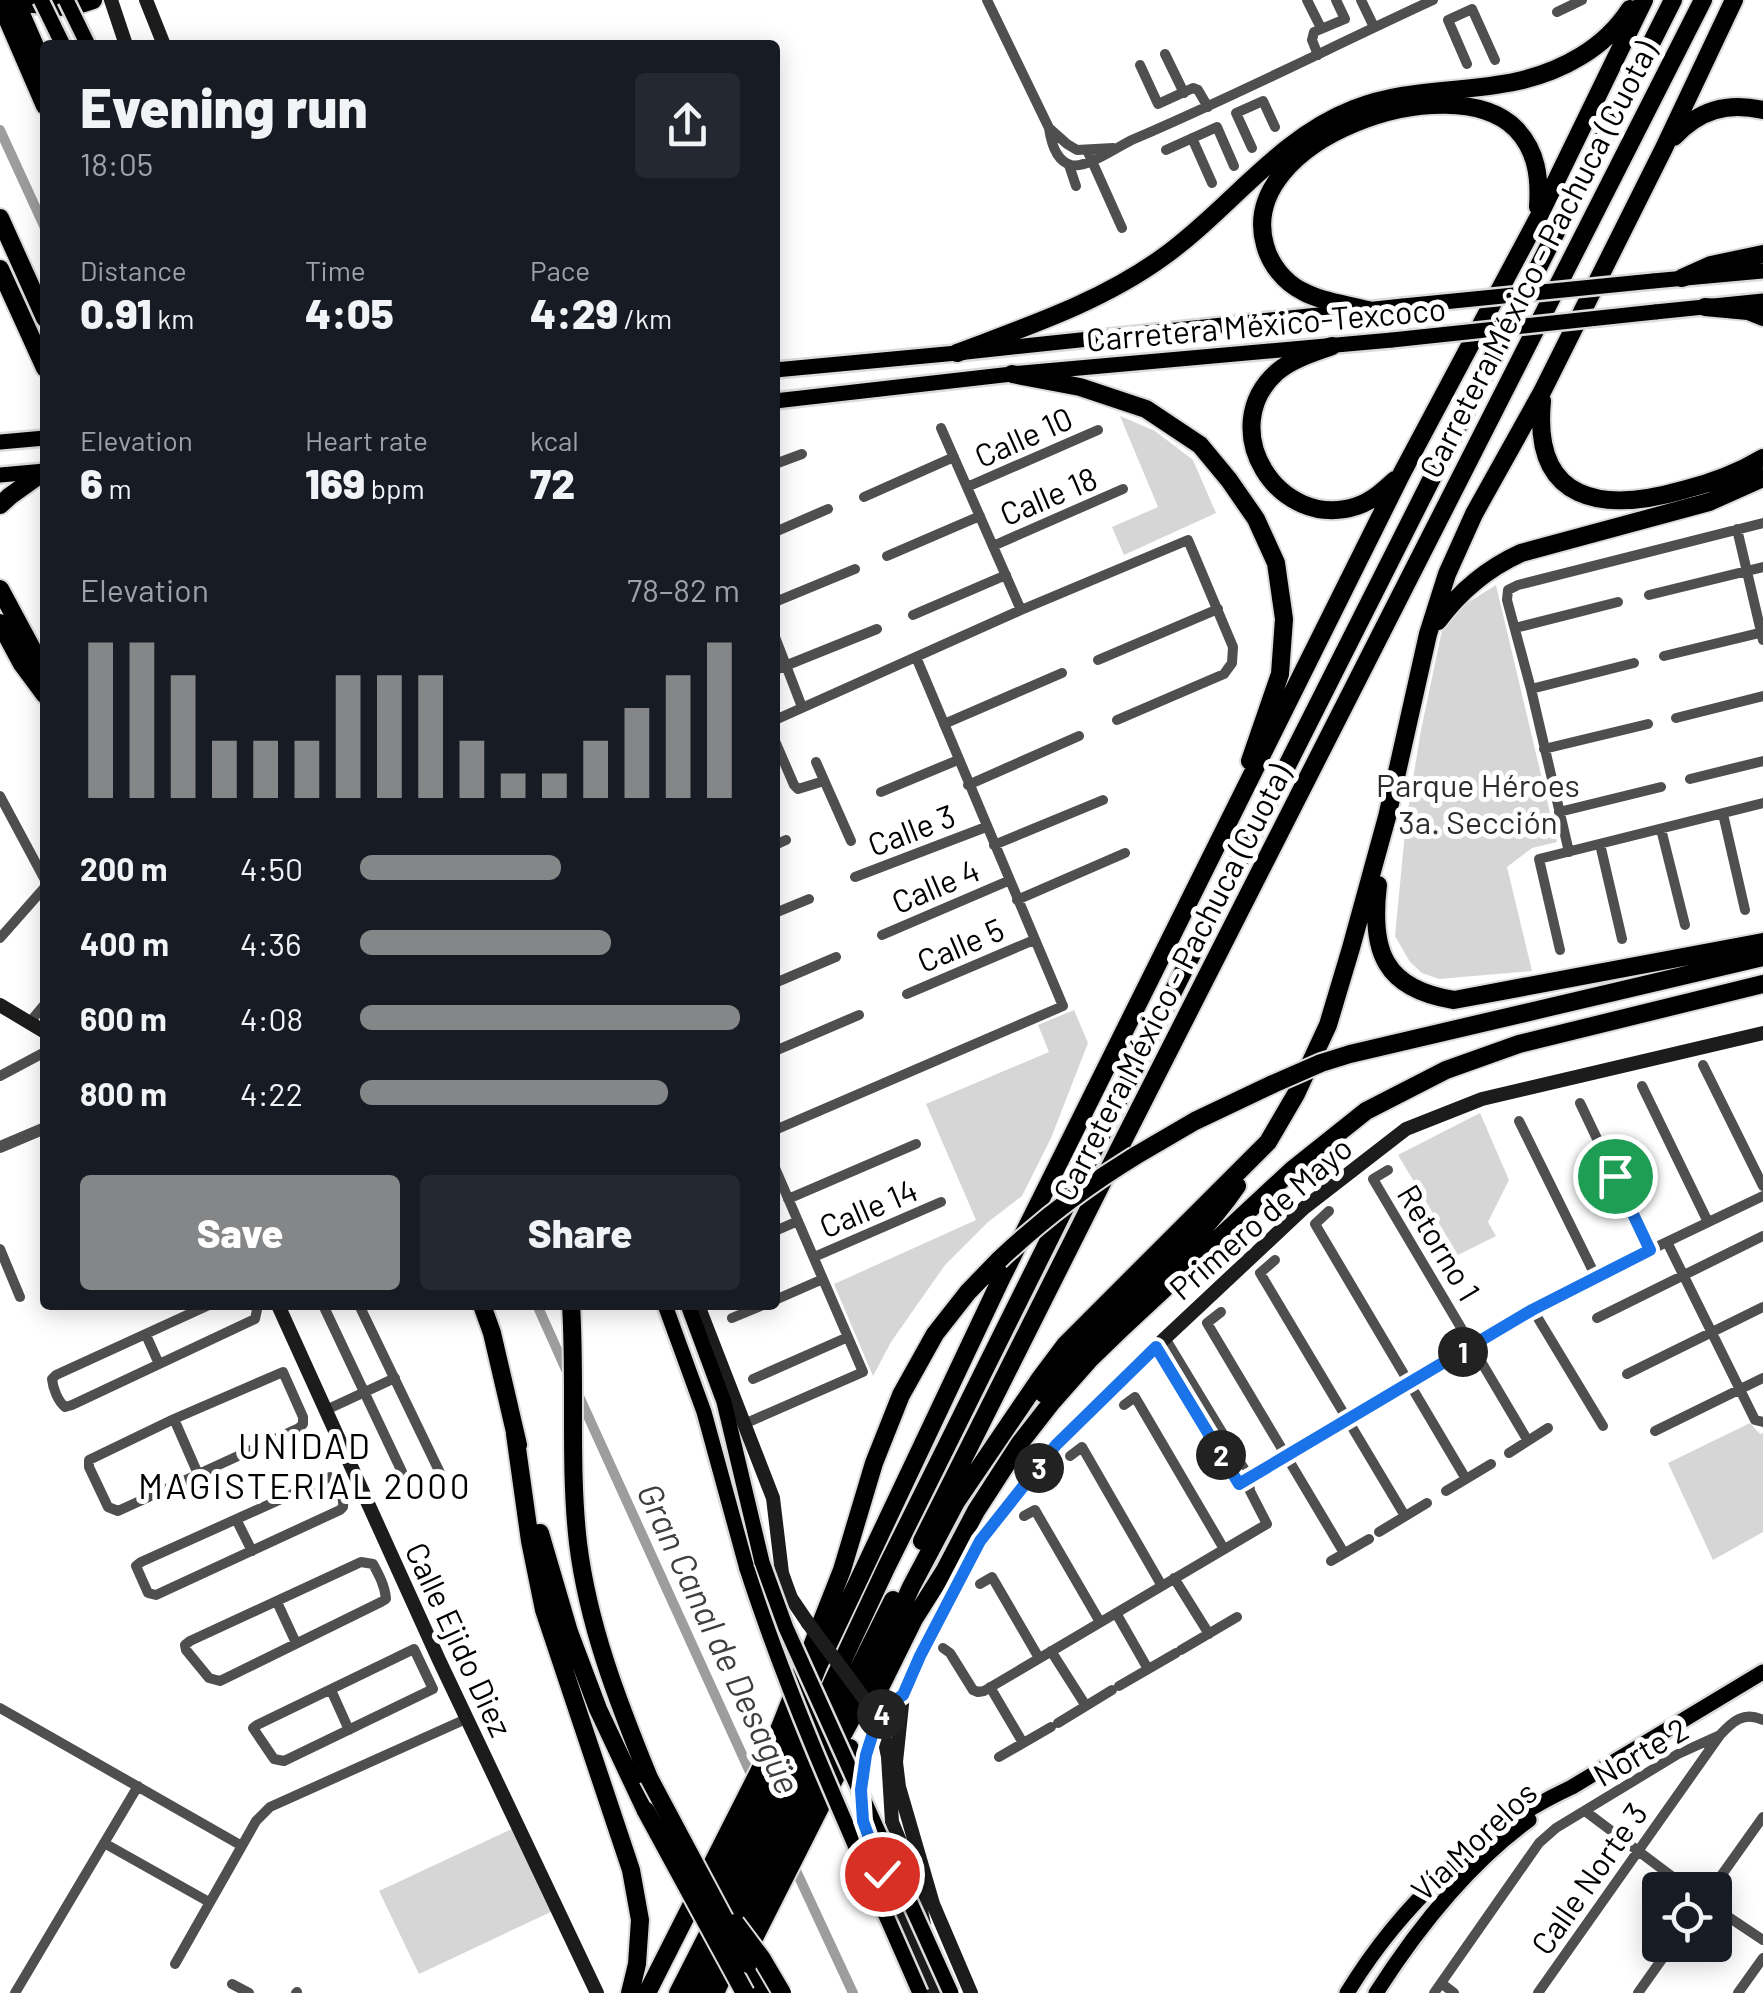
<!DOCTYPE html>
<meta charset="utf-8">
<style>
body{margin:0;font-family:Barlow,sans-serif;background:#242831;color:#f1f3f6;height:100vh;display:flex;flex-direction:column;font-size:38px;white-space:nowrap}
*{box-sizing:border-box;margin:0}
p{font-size:32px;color:#9ea1a6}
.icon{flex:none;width:55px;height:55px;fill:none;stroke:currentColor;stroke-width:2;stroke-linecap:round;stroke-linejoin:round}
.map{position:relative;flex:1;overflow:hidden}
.side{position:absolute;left:40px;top:40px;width:740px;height:1270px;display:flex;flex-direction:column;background:#171b24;border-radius:10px;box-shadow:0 5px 25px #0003}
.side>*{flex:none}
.controls{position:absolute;left:1642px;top:1872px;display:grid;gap:20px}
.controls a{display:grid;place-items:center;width:90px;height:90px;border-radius:10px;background:#171b24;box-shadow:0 5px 25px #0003;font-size:50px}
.pin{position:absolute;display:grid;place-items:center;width:85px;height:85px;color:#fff;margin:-42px;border:5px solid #fff;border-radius:50%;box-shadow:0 2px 10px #0007}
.km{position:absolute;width:50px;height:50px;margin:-25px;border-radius:50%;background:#222;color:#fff;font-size:28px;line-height:50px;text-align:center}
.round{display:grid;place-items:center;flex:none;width:105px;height:105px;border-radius:10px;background:#242831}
.overview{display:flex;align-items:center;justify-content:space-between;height:170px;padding:0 40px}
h1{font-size:55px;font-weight:800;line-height:75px}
.figures{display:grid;grid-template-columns:repeat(3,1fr);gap:15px;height:170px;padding:10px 40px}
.figures div{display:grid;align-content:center}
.figures b{font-size:42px;font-weight:800}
.figures small{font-size:28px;font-weight:400}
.figures p{font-size:28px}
.chart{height:280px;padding:20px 40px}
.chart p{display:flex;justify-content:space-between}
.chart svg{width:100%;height:180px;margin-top:10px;stroke:#858687;stroke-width:6}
.cta{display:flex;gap:20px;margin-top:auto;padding:20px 40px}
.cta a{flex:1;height:115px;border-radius:10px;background:#858687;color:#fff;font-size:40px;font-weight:800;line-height:115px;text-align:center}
.cta a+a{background:#242831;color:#f1f3f6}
ul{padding:0 40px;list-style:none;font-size:32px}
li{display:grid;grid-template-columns:160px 120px 1fr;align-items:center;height:75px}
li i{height:25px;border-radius:12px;background:#858687}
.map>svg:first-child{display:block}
.green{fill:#d6d6d6}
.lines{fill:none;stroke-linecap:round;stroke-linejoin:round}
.canal{stroke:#9d9d9d;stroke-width:10}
.primary-casing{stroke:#dbdbdb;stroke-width:20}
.trunk-casing{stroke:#dbdbdb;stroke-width:20}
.motorway-casing{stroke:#dbdbdb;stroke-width:22}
.minor{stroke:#4f4f4f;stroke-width:10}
.tertiary{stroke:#4f4f4f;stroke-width:12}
.secondary{stroke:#1c1c1c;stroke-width:14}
.primary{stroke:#000;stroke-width:15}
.trunk{stroke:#000;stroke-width:15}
.motorway{stroke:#000;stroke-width:18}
.trunk-bridge-casing{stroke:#dbdbdb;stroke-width:20;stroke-linecap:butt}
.motorway-bridge-casing{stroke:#dbdbdb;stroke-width:22;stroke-linecap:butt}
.secondary-bridge{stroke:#1c1c1c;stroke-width:14}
.trunk-bridge{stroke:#000;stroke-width:15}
.motorway-bridge{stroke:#000;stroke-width:18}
.route-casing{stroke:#fff;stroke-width:20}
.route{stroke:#1a73e8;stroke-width:12}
.labels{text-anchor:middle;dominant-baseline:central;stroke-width:10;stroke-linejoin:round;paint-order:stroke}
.street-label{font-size:32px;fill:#000;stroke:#fff}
.park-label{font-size:32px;fill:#2d2d2d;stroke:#fff}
.neighbourhood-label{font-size:35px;letter-spacing:2.5px;fill:#000;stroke:#fff}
.water-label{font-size:35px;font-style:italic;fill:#3e3e3e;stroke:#fff}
</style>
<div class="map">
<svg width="1763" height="1993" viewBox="0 0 1763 1993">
<rect width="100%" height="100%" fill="#fff"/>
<path class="green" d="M 1120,416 L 1155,431 L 1193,460 L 1216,513 L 1124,555 L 1112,527 L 1158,507 Z
M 1496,585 L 1557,842 L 1532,848 L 1507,867 L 1532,971 L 1439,979 L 1422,973 L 1410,962 L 1395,936 L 1406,822 L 1421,730 L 1442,630 L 1464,605 Z
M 1074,1010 L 1088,1043 L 1051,1138 L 1022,1196 L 988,1222 L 945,1265 L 891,1342 L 873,1376 L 834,1284 L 976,1220 L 926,1104 L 1049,1052 L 1038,1025 Z
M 1480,1113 L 1509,1180 L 1488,1222 L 1496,1236 L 1458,1255 L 1398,1155 Z
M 1750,1423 L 1760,1434 L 1763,1433 L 1763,1532 L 1713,1560 L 1668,1463 Z
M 516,1827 L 555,1910 L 419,1974 L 379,1891 Z"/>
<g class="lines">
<path class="canal" d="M 0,130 L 45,228
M 537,1305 L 568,1374
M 578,1394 L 755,1783
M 792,1862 L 853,1993"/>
<defs>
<path id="primary" d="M 1347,1993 C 1400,1906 1479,1830 1572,1787 L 1763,1672
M 1376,1993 C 1417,1929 1467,1865 1529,1820"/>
<path id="trunk" d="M 1653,281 L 1763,271
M 1655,312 L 1763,301
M 775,370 L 957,353 L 1403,306
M 775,401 L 1012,374 L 1392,340
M 0,442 L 45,438
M 0,475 L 45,471
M 665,1305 L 704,1412 L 747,1569
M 688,1305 L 724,1402 L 762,1562"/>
<path id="motorway" d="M 15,0 L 45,69
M 23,0 C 47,10 69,9 93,0
M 0,2 L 45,106
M 1674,137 C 1699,110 1727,102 1763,110
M 0,218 L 45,318
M 0,269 L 45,368
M 1682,278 L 1711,265 L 1763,254
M 1705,307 L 1748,311 L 1763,317
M 1368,310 C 1346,304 1322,302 1302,291 C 1284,282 1270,264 1265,245 C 1235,139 1452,64 1516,129 C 1537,151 1540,178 1538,207
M 1332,346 C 1313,353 1292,359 1277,372 C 1214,428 1278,532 1357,506 C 1372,501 1383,491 1395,480
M 957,353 C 1028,326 1101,302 1163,257 C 1229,210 1277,139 1354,109 C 1430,79 1506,102 1581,56 C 1601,44 1617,29 1630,9
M 1012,374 L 1080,387 L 1146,409 L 1200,445 L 1229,480 L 1256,519 L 1276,563 L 1284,619 L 1280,674 L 1250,761
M 1542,401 C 1532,503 1603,513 1683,490 C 1711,483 1738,473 1763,458
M 0,505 L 10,496 L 45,471
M 0,589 L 38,660 L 45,668
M 1438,621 C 1460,591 1486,569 1521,553 L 1709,502 L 1763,478
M 0,623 L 22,664 L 45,695
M 1378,885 C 1370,951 1384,989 1454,1000 L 1763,942
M 1350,1054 L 1763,957
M 1135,1156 L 1195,1121 L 1273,1084
M 482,1305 L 492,1333 L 518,1445
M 571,1305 C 576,1384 569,1465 578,1543 C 588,1625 618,1702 649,1778
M 1044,1394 C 1100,1318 1183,1265 1237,1186
M 515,1434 L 530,1541 L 544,1610 L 631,1870 L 640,1920 L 637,1964 L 630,1993
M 540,1533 L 569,1632 L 598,1709 L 646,1811
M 922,1541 L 1123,1141 L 1703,0
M 866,1716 L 914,1619 L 945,1570 L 976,1511 L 1020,1443 L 1052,1402 L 1090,1359 L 1121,1329 L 1292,1170 L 1366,1111 L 1446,1070 L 1519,1044 L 1763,984
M 708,1907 L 782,1756 L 818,1666 L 1001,1279 L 1402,473 L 1538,218 L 1644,0
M 747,1952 L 850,1748
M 748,1964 L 763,1993
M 647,1993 L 775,1740 L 842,1570 L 874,1463 L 901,1395 L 935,1334 L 968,1292 L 999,1260
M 678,1993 L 790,1773 L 886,1568 L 1122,1093 L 1673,0
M 697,1993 L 893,1600
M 715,1993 L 804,1806 L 854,1714 L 911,1587 L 956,1502 L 1039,1380 L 1066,1344 L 1268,1142 L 1296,1094 L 1328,1025 L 1351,948 L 1387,817 L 1428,634 L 1447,574 L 1474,514 L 1542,392 L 1664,148 L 1734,0"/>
</defs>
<use href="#primary" class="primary-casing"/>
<use href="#trunk" class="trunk-casing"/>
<use href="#motorway" class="motorway-casing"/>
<path class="minor" d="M 987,0 L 1049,128 C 1051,142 1056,161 1071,165 C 1087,169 1118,146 1134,139 C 1235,96 1333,46 1433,0
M 1307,0 L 1321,28
M 1361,0 L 1374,27
M 1557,12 L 1582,0
M 1165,54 L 1184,93
M 1318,55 L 1312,40 L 1314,32 L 1345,19 L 1336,0
M 1467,64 L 1448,20 L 1472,9 L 1495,60
M 1140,65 L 1158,104 L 1193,88 L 1198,90 L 1208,107
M 1049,128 L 1067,144 L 1077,150 L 1113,148
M 1192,138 L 1212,183
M 1252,148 L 1236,113 L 1263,101 L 1275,127
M 1087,150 L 1122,228
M 1166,150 L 1217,127 L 1234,166
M 1069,165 L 1076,186
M 941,428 L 1021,610
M 775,464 L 802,454
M 967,487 L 1098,430
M 864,497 L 954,457
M 1737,529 L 1763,640
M 775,532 L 828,509
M 993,546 L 1123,489
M 887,556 L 980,516
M 1649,595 L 1763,567
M 775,602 L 855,569
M 913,615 L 1006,575
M 1515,628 L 1618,602
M 775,637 L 802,707
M 1664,656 L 1763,632
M 1098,660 L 1218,609
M 775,670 L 877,629
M 1531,689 L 1634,663
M 1676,718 L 1763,696
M 775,720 L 1021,610 L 1188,540 L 1233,647 L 1232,663 L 1224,674 L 1117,720
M 944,724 L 1062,673
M 775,741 L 794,785 L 798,789 L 824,781
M 1544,749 L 1648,724
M 816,762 L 851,841
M 1690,779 L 1763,761
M 968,785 L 1079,736
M 881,792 L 958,760
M 0,796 L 45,880
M 1559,812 L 1661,787
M 1723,814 L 1745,910
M 1661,829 L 1685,925
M 1600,844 L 1622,939
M 775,845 L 786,840
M 994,845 L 1103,800
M 1569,852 L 1531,689 L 1507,600 L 1508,590 L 1518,585 L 1763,523
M 855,877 L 986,827
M 1017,900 L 1125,853
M 775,913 L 809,899
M 882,935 L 1008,881
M 0,938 L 45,887
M 1560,950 L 1539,859 L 1763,803
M 775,983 L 836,957
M 907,994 L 1034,940
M 30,1022 L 45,1004
M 775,1051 L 859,1015
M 1703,1065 L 1763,1186
M 0,1076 L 45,1052
M 1642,1086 L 1708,1222
M 1580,1103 L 1650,1250
M 1519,1121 L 1596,1277
M 775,1130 L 1063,1006 L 916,657
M 1388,1170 L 1373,1179 L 1528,1441
M 788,1199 L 916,1144
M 1329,1211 L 1315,1224 L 1466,1479
M 775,1231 L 798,1221
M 1667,1242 L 1755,1420 L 1763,1422
M 0,1249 L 20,1297
M 814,1257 L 941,1202
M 1275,1260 L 1260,1273 L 1405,1516
M 775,1300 L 823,1279
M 209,1305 L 56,1375 L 52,1379 C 53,1389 58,1401 65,1407 L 72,1405 L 255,1319 L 258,1305
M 323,1305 L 411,1491 L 415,1496 L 433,1491 L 443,1482 L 442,1477 L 359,1305
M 1533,1310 L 1603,1426
M 1221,1312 L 1207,1323 L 1344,1553
M 732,1318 L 763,1305
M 1597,1318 L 1763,1236
M 146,1335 L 159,1364
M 1156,1347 L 1241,1486
M 283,1372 L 303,1417 L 303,1424 L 299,1428 L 118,1511 L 108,1507 L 89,1467 L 89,1460 L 174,1419 Z
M 1627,1374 L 1763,1307
M 753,1379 L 848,1337
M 1124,1405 L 1135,1397 L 1224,1549
M 326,1410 L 395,1378
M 174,1419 L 198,1474
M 744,1424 L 863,1372 L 775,1168
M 1655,1431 L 1763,1378
M 1509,1453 L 1548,1428
M 1070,1456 L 1082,1447 L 1162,1586
M 330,1477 C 339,1482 344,1497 343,1507 L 340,1510 L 156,1595 L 148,1593 L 136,1566 L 141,1562 Z
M 1239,1484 L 1533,1310 L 1650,1250 L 1763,1196
M 1446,1491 L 1491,1464
M 1024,1516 L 1035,1510 L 1100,1622
M 237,1521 L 252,1551
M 1379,1532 L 1427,1503
M 1331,1561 L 1369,1539
M 361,1562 L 373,1564 C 379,1575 385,1586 386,1599 L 381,1602 L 220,1681 L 209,1678 L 186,1650 L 185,1645 L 190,1641 Z
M 1174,1578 L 1209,1634
M 980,1584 L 992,1577 L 1039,1658
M 277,1602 L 296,1643
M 1116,1613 L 1148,1669
M 943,1648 L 950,1653 L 973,1690 L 978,1692 L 984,1691 L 1267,1524 L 1250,1491 L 1249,1478 L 1243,1467 L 1165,1338
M 414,1649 L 433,1689 L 284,1761 L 274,1759 L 253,1728 L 257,1725 Z
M 1181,1650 L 1237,1617
M 1051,1651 L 1086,1706
M 1119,1686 L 1176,1653
M 990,1687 L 1023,1743
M 331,1690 L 349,1730
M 0,1708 L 242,1846
M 1058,1723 L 1112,1690
M 999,1757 L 1051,1727
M 1585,1811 L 1690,1890
M 104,1843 L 209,1902
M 1711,1890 L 1763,1817
M 1715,1908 L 1763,1940
M 175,1964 L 256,1821 L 270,1807 L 466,1719
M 1441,1983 L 1454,1993
M 232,1984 L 249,1993
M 15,1993 L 138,1786
M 296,1993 L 297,1992
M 1434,1993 L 1539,1843 L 1556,1828 L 1678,1754 L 1720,1735
M 1538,1993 L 1720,1735 C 1733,1721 1744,1711 1763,1720
M 1638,1993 L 1672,1945
M 1738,1993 L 1763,1958"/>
<path class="tertiary" d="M 0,1147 L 45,1128"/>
<path class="secondary" d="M 111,0 L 126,45
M 146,0 L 164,45
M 0,1005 L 45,1032
M 278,1305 L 439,1660 L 597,1993
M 698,1305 L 773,1498 L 782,1573 L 787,1587 L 791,1598 L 808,1623
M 903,1695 C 866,1721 855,1778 863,1821 C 865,1831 870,1841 873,1851 C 890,1899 914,1946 935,1993
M 883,1732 L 888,1757 L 892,1822 L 914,1876 L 924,1925
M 971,1993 L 933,1904 L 899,1787 L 896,1762 L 903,1695 L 919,1657 L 980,1541 L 1057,1445 L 1114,1386 L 1304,1208 L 1406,1129 L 1482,1099 L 1763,1033"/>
<use href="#primary" class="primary"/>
<use href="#trunk" class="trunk"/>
<use href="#motorway" class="motorway"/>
<defs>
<path id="trunk-bridge" d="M 41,0 L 63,45
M 66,0 L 88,45
M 1403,306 L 1653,281
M 1392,340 L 1655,312
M 762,1562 L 786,1628 L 951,1993
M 747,1569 C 794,1714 859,1853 920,1993"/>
<path id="motorway-bridge" d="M 1273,1084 L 1321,1063 L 1350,1054
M 999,1260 C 1041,1220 1086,1186 1135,1156
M 649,1778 L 748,1964
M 646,1811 L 745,1993
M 735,1923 L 762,1959 L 782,1993"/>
</defs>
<use href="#trunk-bridge" class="trunk-bridge-casing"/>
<use href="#motorway-bridge" class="motorway-bridge-casing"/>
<path class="secondary-bridge" d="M 808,1623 L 866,1701 L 883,1732"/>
<use href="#trunk-bridge" class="trunk-bridge"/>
<use href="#motorway-bridge" class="motorway-bridge"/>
</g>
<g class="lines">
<defs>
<path id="route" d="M 882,1874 L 863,1821 L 861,1790 L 866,1755 L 877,1720 L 888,1705 L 903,1695 L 920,1656 L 980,1541 L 1056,1445 L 1156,1347 L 1239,1484 L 1532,1310 L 1650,1250 L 1615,1176"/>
</defs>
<use href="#route" class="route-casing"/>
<use href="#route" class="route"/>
</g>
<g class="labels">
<g class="street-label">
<text transform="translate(1537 259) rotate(-63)">Carretera México - Pachuca (Cuota)</text>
<text transform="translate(1266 323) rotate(-5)">Carretera México-Texcoco</text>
<text transform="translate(1023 436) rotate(-24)">Calle 10</text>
<text transform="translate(1048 495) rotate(-23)">Calle 18</text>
<text transform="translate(911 829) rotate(-21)">Calle 3</text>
<text transform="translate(935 885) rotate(-23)">Calle 4</text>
<text transform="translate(960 944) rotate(-23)">Calle 5</text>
<text transform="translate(1171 982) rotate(-63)">Carretera México - Pachuca (Cuota)</text>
<text transform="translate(868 1207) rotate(-23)">Calle 14</text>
<text transform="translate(1260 1217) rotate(-41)">Primero de Mayo</text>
<text transform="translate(1440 1242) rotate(59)">Retorno 1</text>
<text transform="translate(460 1639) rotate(65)">Calle Ejido Diez</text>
<text transform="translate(1640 1751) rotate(-30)">Norte 2</text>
<text transform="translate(1473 1840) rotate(-43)">Vía Morelos</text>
<text transform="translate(1588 1878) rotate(-55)">Calle Norte 3</text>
</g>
<g class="park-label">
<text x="1478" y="784">Parque Héroes<tspan x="1478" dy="37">3a. Sección</tspan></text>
</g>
<g class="neighbourhood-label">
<text x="305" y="1445">UNIDAD<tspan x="305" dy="40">MAGISTERIAL 2000</tspan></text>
</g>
<g class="water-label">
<text transform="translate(720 1638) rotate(65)">Gran Canal de Desagüe</text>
</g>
</g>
</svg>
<div class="controls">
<a><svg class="icon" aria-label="locate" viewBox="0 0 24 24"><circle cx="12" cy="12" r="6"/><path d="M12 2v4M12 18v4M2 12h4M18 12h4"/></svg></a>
</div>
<div class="pin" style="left:1615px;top:1176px;background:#1e9e55"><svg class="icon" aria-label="arrive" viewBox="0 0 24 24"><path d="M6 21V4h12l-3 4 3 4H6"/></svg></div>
<div class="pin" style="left:882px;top:1874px;background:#d93025"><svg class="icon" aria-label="check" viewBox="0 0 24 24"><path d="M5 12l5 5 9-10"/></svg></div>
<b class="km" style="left:1463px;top:1352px">1</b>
<b class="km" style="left:1221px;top:1455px">2</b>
<b class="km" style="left:1039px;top:1468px">3</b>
<b class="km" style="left:882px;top:1714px">4</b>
<section class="side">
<div class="overview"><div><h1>Evening run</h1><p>18:05</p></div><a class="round"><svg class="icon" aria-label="share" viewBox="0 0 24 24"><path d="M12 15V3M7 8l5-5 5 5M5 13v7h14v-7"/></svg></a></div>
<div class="figures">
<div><p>Distance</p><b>0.91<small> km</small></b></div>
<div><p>Time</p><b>4:05</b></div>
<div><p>Pace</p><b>4:29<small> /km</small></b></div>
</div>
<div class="figures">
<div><p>Elevation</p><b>6<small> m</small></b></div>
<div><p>Heart rate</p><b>169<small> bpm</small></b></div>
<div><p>kcal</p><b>72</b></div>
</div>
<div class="chart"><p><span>Elevation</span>78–82 m</p>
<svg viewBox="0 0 160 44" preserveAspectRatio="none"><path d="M5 44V6M15 44V6M25 44V14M35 44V30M45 44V30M55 44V30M65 44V14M75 44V14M85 44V14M95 44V30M105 44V38M115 44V38M125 44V30M135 44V22M145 44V14M155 44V6"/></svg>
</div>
<ul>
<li><b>200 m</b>4:50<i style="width:53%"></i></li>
<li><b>400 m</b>4:36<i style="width:66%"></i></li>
<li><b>600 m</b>4:08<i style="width:100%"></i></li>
<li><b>800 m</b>4:22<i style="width:81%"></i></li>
</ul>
<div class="cta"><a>Save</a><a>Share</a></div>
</section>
</div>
